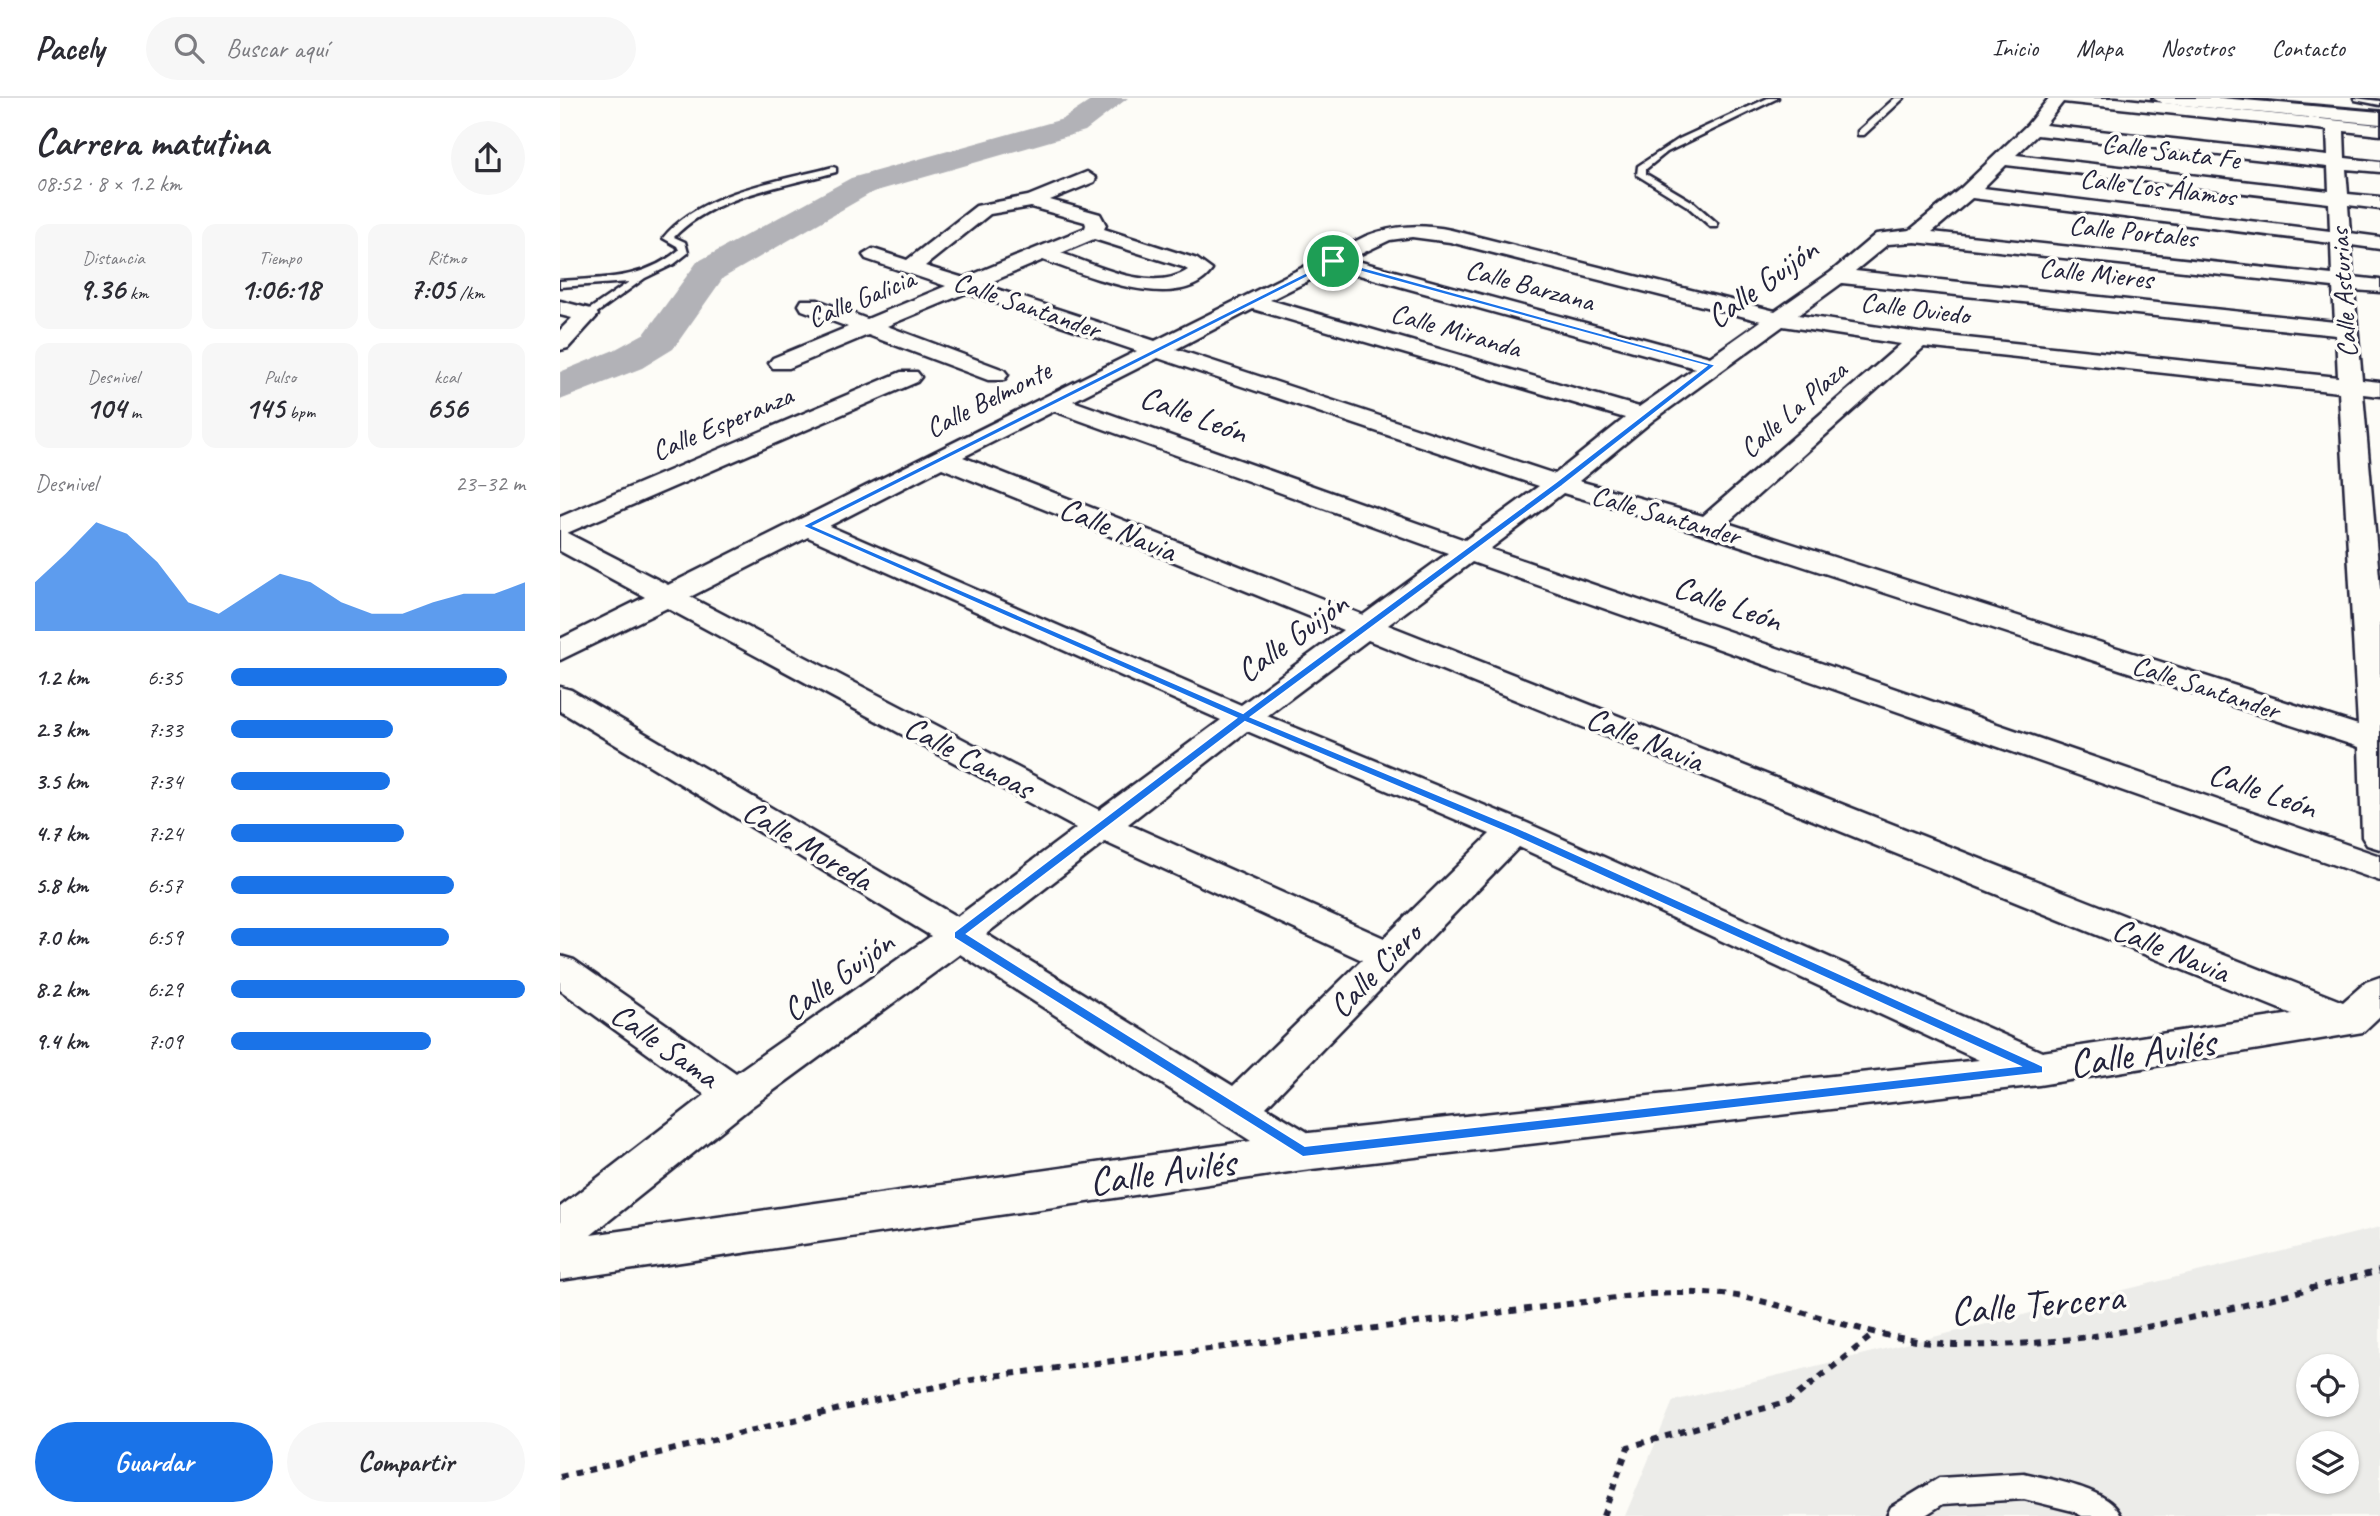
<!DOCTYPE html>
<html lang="es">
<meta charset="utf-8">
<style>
body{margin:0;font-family:Caveat,sans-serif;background:#f7f7f7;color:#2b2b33;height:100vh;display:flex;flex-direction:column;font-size:26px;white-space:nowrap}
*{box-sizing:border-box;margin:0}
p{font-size:23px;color:#7c7c81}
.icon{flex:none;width:38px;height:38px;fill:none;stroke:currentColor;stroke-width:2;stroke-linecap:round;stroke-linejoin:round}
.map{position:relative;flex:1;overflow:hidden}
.side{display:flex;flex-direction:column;background:#fff;width:560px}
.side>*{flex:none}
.buttons{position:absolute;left:1736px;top:1256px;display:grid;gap:14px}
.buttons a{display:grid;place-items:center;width:63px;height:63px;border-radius:50%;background:#fff;box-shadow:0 2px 5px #0004;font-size:35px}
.pin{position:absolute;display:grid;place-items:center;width:60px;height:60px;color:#fff;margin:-30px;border:4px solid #fff;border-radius:50%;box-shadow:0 2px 7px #0007}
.round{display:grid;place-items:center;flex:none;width:74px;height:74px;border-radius:37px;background:#f7f7f7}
.overview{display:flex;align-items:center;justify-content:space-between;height:119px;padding:0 35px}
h1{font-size:38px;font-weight:700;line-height:52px}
.metrics{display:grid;grid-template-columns:repeat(3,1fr);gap:10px;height:119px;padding:7px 35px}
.metrics div{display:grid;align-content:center;border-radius:14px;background:#f7f7f7;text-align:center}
.metrics b{font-size:30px;font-weight:700}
.metrics small{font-size:19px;font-weight:400}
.metrics p{font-size:19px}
.chart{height:196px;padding:14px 35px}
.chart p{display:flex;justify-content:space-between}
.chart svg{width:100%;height:126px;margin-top:7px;fill:#1a73e8;opacity:.7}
.primary-button{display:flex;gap:14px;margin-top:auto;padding:14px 35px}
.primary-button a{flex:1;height:80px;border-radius:42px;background:#1a73e8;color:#fff;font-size:28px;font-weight:700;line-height:80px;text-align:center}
.primary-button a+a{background:#f7f7f7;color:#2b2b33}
ul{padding:0 35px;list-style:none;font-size:23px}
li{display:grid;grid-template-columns:112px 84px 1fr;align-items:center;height:52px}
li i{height:18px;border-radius:9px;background:#1a73e8}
header{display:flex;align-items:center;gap:42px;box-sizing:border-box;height:98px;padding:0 35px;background:#fff;border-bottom:2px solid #e1e1e2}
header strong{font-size:33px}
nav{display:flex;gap:38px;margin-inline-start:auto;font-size:24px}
.search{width:490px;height:63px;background:#f7f7f7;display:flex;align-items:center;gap:18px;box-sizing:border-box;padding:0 24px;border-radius:38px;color:#7c7c81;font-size:26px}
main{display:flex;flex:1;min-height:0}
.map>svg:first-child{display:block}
.built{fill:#ecece9;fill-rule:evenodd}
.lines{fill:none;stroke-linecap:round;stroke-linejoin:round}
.river{fill:#b2b2b7;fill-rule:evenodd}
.lane-casing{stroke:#22223b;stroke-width:5}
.street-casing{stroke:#22223b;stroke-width:5}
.primary-casing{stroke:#22223b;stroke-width:6}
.path{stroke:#22223b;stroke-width:6;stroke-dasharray:7 7;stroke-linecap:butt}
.lane{fill:#fdfcf7;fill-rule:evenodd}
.street{fill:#fdfcf7;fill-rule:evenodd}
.primary{fill:#fdfcf7;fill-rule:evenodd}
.route{fill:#1a73e8;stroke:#fff;stroke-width:2;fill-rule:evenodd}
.labels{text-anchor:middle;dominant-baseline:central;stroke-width:7;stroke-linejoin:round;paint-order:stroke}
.far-street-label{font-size:28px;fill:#22223b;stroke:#fdfcf7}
.street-label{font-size:33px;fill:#22223b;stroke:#fdfcf7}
.near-street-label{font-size:40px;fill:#22223b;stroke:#fdfcf7}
</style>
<header>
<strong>Pacely</strong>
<div class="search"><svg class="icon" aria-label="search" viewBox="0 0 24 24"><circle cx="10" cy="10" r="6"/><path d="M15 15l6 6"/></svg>Buscar aquí</div>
<nav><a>Inicio</a><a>Mapa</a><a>Nosotros</a><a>Contacto</a></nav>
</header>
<main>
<section class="side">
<div class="overview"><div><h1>Carrera matutina</h1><p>08:52 · 8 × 1.2 km</p></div><a class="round"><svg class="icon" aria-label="share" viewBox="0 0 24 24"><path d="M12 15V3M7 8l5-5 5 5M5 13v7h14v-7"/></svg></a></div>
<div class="metrics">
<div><p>Distancia</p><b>9.36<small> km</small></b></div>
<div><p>Tiempo</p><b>1:06:18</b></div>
<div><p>Ritmo</p><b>7:05<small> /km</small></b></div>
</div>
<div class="metrics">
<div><p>Desnivel</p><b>104<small> m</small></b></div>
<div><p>Pulso</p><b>145<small> bpm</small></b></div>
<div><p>kcal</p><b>656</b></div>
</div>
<div class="chart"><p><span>Desnivel</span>23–32 m</p>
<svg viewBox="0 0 160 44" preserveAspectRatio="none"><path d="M0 44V27L10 17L20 6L30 10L40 20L50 34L60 38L70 31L80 24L90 27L100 34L110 38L120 38L130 34L140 31L150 31L160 27V44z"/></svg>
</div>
<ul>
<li><b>1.2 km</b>6:35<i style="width:94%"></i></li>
<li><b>2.3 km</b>7:33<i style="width:55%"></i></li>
<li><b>3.5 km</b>7:34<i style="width:54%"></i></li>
<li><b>4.7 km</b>7:24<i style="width:59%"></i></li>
<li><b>5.8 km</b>6:57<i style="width:76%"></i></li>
<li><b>7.0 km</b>6:59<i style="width:74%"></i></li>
<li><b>8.2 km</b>6:29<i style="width:100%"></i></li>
<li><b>9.4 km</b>7:09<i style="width:68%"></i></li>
</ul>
<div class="primary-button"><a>Guardar</a><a>Compartir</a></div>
</section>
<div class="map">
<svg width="1820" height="1418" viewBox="0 0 1820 1418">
<rect width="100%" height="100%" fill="#fdfcf7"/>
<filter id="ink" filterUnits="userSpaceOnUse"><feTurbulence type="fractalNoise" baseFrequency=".0143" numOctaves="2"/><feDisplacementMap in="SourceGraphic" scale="14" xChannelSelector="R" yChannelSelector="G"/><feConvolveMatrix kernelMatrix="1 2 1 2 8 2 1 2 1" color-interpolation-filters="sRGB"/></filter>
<g filter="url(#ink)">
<path class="built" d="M 1820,1129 L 1820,1418 L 1065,1418 L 1113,1303 ZM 1748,1269 L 1787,1269 L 1787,1307 L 1748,1307 ZM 1748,1346 L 1787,1346 L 1787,1384 L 1748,1384 Z"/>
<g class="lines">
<path class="river" d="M 535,0 L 568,0 L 525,33 L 313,94 L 163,180 L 113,251 L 82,270 L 0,302 L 0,274 L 54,252 L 85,235 L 137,164 L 291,80 L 503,21 Z"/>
<defs>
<path id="lane" d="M 1208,0 L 1218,0 L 1107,54 L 1086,71 L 1086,76 L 1133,104 L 1157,125 L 1157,129 L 1151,129 L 1127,108 L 1077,77 L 1078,68 L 1119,41 Z
M 1335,0 L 1344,0 L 1304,37 L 1298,37 L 1298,33 Z
M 1794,0 L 1820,3 L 1820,7 L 1795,2 Z
M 273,69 L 276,70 L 276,74 C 223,89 154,97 114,139 L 125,144 L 128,155 L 114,166 L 85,180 L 31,219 L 21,217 L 69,184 L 0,189 L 0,183 C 43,180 84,182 119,152 L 117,148 L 103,140 C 141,93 217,84 273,69 Z
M 1464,1375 C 1491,1382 1550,1390 1561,1418 L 1522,1418 L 1513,1413 L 1464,1401 L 1383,1406 L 1364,1418 L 1327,1418 L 1331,1409 L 1379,1380 Z"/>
<path id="street" d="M 1489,0 L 1556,0 L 1820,27 L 1820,37 L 1784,33 L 1785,60 L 1820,64 L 1820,74 L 1786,71 L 1788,96 L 1820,99 L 1820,111 L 1788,107 L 1790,135 L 1820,139 L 1820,151 L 1791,147 L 1793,179 L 1820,182 L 1820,194 L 1794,192 L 1802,282 L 1820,284 L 1820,298 L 1803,296 L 1820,490 L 1820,751 L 1807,747 L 1802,739 L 1799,649 L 1138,434 L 1003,395 L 930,451 L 1820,758 L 1820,783 L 912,464 L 828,527 L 1783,904 L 1806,884 L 1820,879 L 1820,918 L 1803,934 L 1479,987 L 743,1072 L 0,1182 L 0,1109 L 145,997 L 0,892 L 0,858 L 14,862 L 176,975 L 371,838 L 0,613 L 0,589 L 11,592 L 397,819 L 516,730 L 107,510 L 0,562 L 0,541 L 85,499 L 0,453 L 0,419 L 341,274 L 357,274 L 361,279 L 357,284 L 7,435 L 108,487 L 577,253 L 406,195 L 327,228 L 444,272 L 448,277 L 444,282 L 428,282 L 308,237 L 229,270 L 213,270 L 209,265 L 213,260 L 288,229 L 242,212 L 239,207 L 242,202 L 258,202 L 307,221 L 386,188 L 306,161 L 303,157 L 313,151 L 347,162 L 416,108 L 468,98 L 527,74 L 536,80 L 534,84 L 490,102 L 540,116 L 546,127 L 544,131 L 637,161 L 652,172 C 620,218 524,176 483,162 L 424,187 L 595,243 L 806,138 C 835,127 861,126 891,132 L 1215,213 L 1271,174 L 1316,136 L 1350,132 L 1401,90 L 1467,27 ZM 1503,4 L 1767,32 L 1768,58 L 1485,27 ZM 1477,37 L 1768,69 L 1769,93 L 1456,57 ZM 1446,67 L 1769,105 L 1770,133 L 1423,90 ZM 1412,100 L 1771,145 L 1772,177 L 1372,134 ZM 471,109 L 525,124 L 526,127 L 525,130 L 404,180 L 365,168 L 430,116 ZM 852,139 L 890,144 L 1201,223 L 1150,259 L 790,161 L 830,142 ZM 534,141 L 623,169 L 628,172 C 592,196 537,167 501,155 ZM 1355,144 L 1773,189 L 1775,224 L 1295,173 L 1328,146 ZM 774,170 L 1135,270 L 1079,309 L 710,202 ZM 1282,185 L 1776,237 L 1778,279 L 1359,235 L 1238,217 ZM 693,211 L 1065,320 L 995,376 L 616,251 ZM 1223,228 L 1341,246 L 1143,418 L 1019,383 L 1092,323 ZM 1364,249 L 1779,294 L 1798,627 L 1167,425 ZM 598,260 L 979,388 L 905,442 L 513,303 ZM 494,313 L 888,455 L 803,517 L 403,359 ZM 382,370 L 783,532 L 681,607 L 269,428 ZM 248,439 L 661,622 L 539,712 L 130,499 ZM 808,542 L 1732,916 L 1482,954 L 967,725 L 707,618 ZM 687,633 L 930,736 L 824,840 L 568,726 ZM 545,744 L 802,862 L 673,988 L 426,836 ZM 959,749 L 1419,962 L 749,1035 L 706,1009 ZM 400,856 L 691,1043 L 31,1137 L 191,1009 Z
M 0,203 L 35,212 L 38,217 L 8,250 L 0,252 L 0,232 L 12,220 L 0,217 Z"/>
<path id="primary" d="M 1593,0 L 1661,0 L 1820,14 L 1820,26 L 1602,5 Z"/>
</defs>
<use href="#lane" class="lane-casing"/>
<use href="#street" class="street-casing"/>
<use href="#primary" class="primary-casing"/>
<path class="path" d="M 0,1379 L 350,1294 L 433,1278 L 1088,1196 C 1119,1195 1152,1193 1183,1199 C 1255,1214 1324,1245 1399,1247 C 1541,1251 1684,1206 1820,1173
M 1043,1418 L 1068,1349 L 1230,1303 L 1314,1236"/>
<use href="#lane" class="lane"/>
<use href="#street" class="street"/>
<use href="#primary" class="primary"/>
</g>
</g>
<path class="route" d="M 773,161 L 1156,267 L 1002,388 L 691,619 L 958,730 L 1483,968 L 1483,975 L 743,1059 L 394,840 L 394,834 L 676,620 L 242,428 ZM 773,166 L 1146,268 L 996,384 L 683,615 L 254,428 ZM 685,624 L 950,736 L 1459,968 L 745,1048 L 407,836 Z"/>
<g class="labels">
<g class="far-street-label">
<text transform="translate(1611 53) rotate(7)">Calle Santa Fe</text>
<text transform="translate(1598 89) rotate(7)">Calle Los Álamos</text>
<text transform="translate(1573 133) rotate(6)">Calle Portales</text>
<text transform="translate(1536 175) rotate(6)">Calle Mieres</text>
<text transform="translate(970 187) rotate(15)">Calle Barzana</text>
<text transform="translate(1783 195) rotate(-94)">Calle Asturias</text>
<text transform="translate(301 200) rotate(-22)">Calle Galicia</text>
<text transform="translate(467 207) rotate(19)">Calle Santander</text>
<text transform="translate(1355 210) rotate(7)">Calle Oviedo</text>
<text transform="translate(896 232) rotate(16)">Calle Miranda</text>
<text transform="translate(428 301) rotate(-27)">Calle Belmonte</text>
<text transform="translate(1233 311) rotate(-41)">Calle La Plaza</text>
<text transform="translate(162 325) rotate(-23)">Calle Esperanza</text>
<text transform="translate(1106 417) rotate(16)">Calle Santander</text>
<text transform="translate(1646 589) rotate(18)">Calle Santander</text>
</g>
<g class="street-label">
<text transform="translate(1202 185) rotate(-36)">Calle Guijón</text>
<text transform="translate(634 316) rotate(20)">Calle León</text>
<text transform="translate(558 431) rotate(22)">Calle Navia</text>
<text transform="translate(1168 505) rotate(19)">Calle León</text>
<text transform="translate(732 539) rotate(-36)">Calle Guijón</text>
<text transform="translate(1085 641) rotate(22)">Calle Navia</text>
<text transform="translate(409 659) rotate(28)">Calle Canoas</text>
<text transform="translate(1703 692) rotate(19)">Calle León</text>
<text transform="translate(248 747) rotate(31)">Calle Moreda</text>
<text transform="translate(1611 852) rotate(22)">Calle Navia</text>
<text transform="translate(815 872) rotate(-46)">Calle Ciero</text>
<text transform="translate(278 878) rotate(-36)">Calle Guijón</text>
<text transform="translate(105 947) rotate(35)">Calle Sama</text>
</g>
<g class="near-street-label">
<text transform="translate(1582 955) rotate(-9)">Calle Avilés</text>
<text transform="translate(602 1074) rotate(-8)">Calle Avilés</text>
<text transform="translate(1477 1206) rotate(-5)">Calle Tercera</text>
</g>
</g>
</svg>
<div class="buttons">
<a><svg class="icon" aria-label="locate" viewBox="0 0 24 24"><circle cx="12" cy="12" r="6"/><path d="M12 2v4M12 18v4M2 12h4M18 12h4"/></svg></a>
<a><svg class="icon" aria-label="layers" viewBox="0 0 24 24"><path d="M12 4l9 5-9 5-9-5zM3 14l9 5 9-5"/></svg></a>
</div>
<div class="pin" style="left:773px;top:163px;background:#1e9e55"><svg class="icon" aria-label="arrive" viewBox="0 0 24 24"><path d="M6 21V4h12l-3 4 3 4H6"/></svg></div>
</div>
</main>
